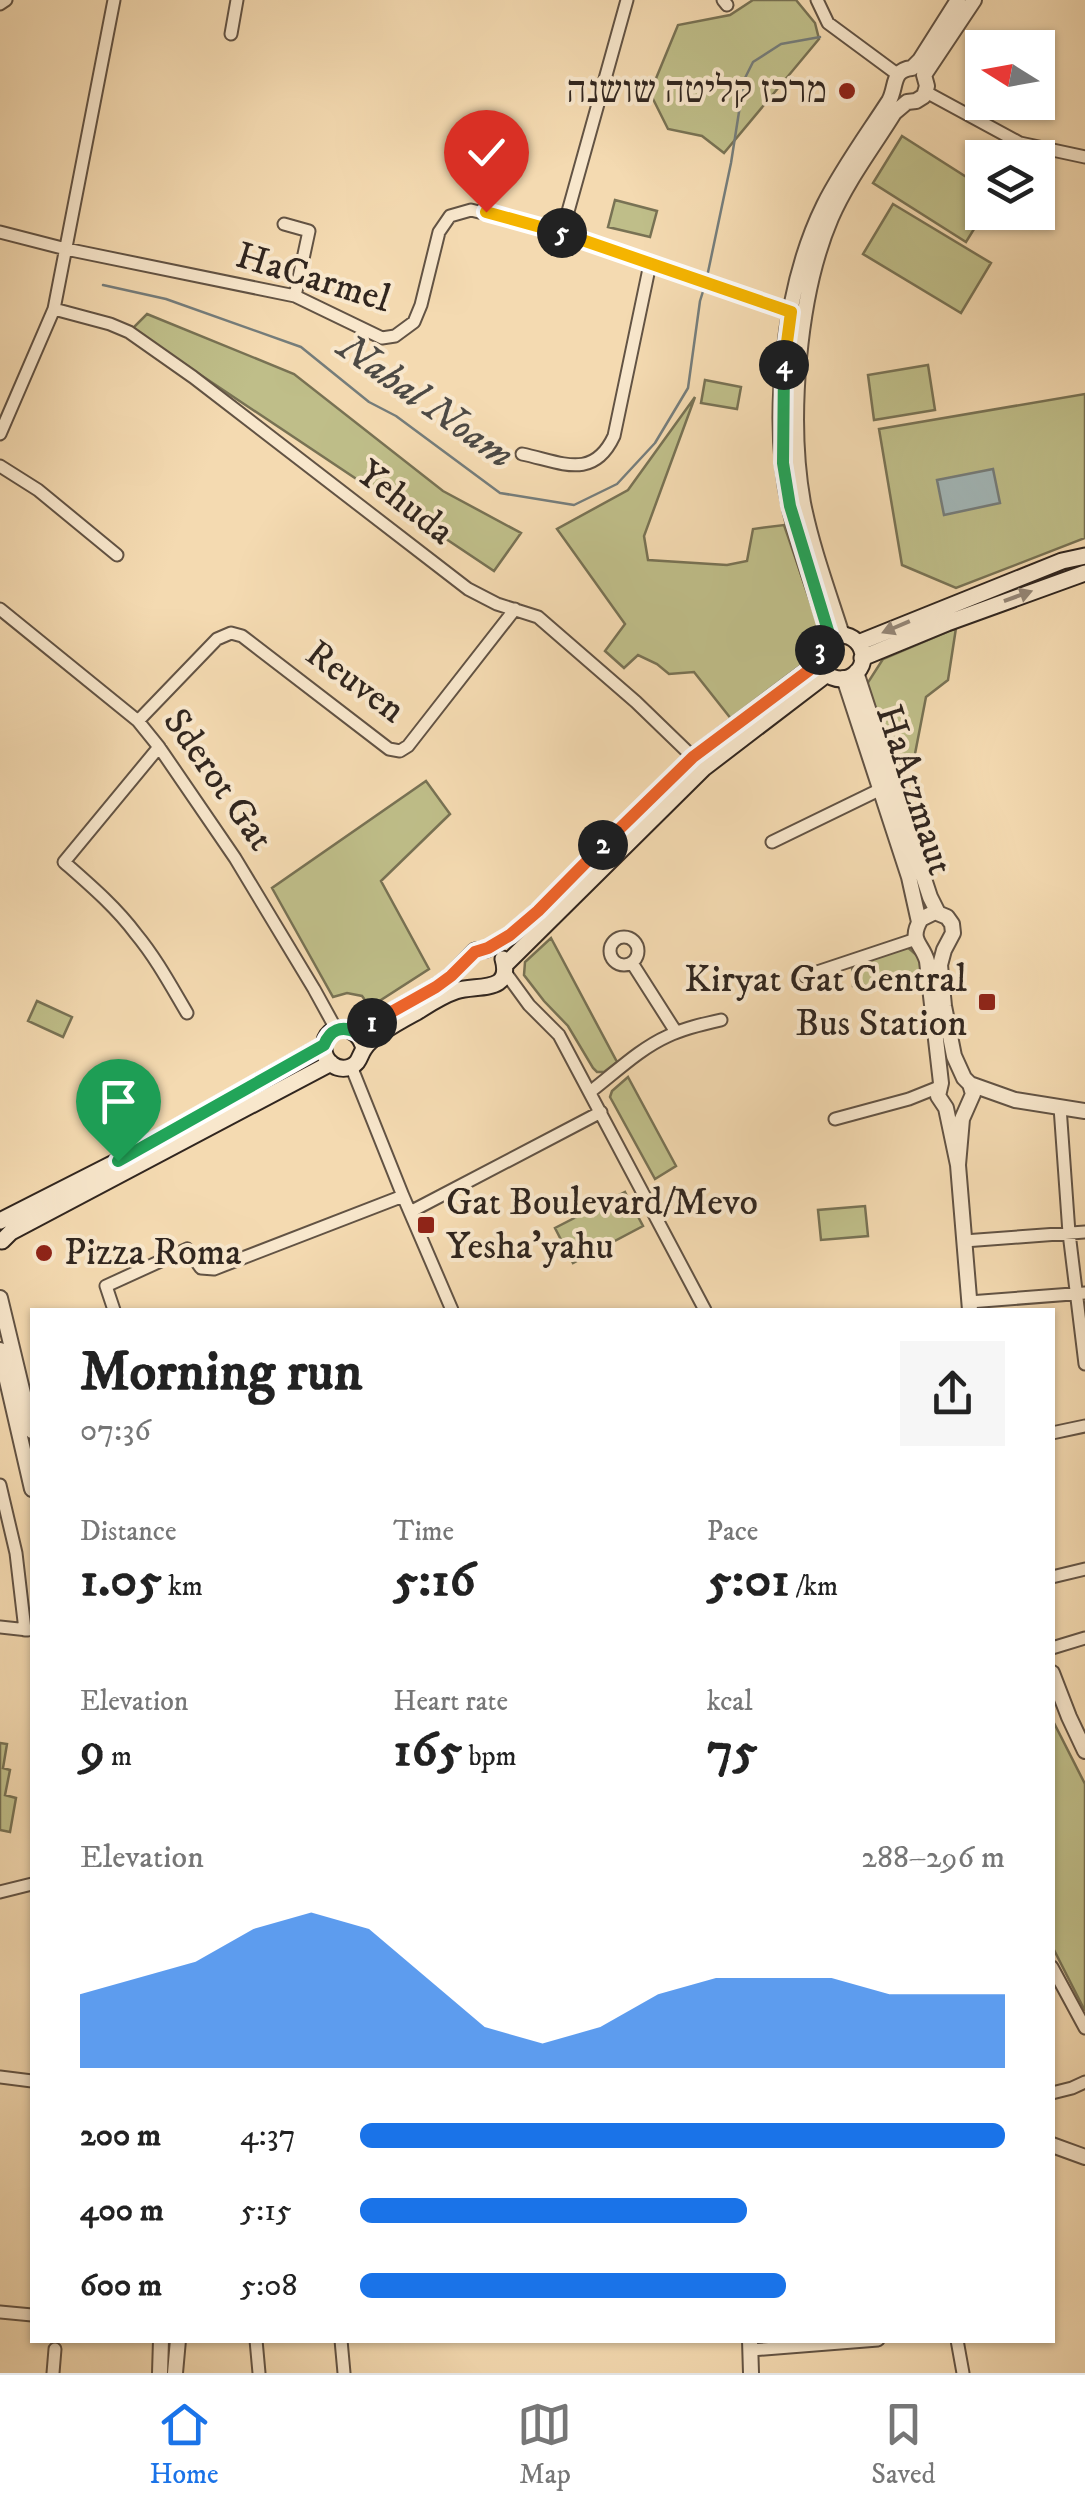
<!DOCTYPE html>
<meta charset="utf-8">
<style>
body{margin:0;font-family:"IM FELL DW Pica","Frank Ruhl Libre",serif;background:#f6f6f6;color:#222;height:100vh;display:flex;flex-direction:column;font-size:38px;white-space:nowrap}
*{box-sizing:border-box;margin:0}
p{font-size:32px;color:#767676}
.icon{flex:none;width:55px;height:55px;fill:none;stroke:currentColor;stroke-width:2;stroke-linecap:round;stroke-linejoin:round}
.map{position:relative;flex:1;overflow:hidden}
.side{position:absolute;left:30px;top:1308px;width:1025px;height:1035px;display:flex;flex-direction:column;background:#fff;border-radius:0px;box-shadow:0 2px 8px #0004}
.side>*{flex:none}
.needle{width:65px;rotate:281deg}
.buttons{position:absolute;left:965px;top:30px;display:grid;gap:20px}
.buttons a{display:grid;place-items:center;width:90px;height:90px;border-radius:0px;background:#fff;box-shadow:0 2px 8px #0004;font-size:50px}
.pin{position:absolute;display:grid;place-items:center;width:85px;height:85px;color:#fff;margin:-102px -42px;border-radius:50% 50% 50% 0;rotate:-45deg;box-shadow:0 0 10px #0007}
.pin .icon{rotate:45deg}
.km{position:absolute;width:50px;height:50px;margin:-25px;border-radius:50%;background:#222;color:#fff;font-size:28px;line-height:50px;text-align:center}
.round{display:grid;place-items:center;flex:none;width:105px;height:105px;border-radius:0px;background:#f6f6f6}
.overview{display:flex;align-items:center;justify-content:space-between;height:170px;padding:0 50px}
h1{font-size:55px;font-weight:800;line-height:75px}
.figures{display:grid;grid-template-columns:repeat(3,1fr);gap:15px;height:170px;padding:10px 50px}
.figures div{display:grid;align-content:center}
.figures b{font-size:50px;font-weight:800}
.figures small{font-size:28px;font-weight:400}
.figures p{font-size:28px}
.chart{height:280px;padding:20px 50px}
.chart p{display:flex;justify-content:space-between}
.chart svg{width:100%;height:180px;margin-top:10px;fill:#1a73e8;opacity:.7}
ul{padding:0 50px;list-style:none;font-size:32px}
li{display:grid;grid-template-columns:160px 120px 1fr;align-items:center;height:75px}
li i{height:25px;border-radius:12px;background:#1a73e8}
.menu{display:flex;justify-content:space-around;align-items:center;height:140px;border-top:2px solid #e0e0e0;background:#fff;font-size:28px;color:#767676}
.menu a{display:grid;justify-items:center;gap:5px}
.menu .active{color:#1a73e8}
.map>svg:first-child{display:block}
.green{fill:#bfbe89;stroke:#787254;stroke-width:2.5}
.water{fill:#a2b7b8;stroke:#757d7b;stroke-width:2.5}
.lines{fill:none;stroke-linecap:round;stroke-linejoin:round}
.stream{stroke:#757d7b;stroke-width:2.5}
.minor-casing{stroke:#625344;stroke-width:15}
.tertiary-casing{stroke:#625344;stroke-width:18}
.secondary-casing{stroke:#31261f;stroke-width:19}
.minor{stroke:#f8e7cc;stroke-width:11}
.tertiary{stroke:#f8e7cc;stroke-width:14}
.secondary{stroke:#f8e7cc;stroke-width:15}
.oneway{fill:#948676}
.split-1-casing{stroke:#fff;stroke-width:20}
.split-2-casing{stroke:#fff;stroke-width:20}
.split-3-casing{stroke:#fff;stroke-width:20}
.split-4-casing{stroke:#fff;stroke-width:20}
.split-5-casing{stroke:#fff;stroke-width:20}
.split-6-casing{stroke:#fff;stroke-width:20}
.split-1{stroke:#22a559;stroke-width:12}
.split-2{stroke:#f0652b;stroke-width:12}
.split-3{stroke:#f0652b;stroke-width:12}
.split-4{stroke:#22a559;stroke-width:12}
.split-5{stroke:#f5b400;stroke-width:12}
.split-6{stroke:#f5b400;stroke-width:12}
.poi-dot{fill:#8f2418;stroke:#f8e7cc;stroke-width:4}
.labels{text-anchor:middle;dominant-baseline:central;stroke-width:8;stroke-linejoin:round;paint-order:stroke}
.poi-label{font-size:38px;fill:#31261f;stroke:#f8e7cc;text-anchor:end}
.street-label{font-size:38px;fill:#31261f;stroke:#f8e7cc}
.water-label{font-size:40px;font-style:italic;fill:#4d4a45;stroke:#f8e7cc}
</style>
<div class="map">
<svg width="1085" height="2373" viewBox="0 0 1085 2373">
<rect width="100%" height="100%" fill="#f4dab1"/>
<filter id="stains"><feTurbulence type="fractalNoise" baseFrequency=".002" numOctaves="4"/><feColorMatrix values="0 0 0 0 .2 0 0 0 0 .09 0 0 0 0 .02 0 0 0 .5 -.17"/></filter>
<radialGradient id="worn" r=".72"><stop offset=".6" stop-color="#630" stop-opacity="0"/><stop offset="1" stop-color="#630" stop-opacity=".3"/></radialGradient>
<path class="green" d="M 753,0 L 796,0 L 815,23 L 819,39 L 724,153 L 702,136 L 668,129 L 650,93 L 678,25 L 730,15 Z
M 902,136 L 982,187 L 984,213 L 966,242 L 873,183 Z
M 615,200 L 657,211 L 650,237 L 608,227 Z
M 893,204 L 991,263 L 961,313 L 863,254 Z
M 147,314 L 294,374 L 443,491 L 521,533 L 494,571 L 132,329 Z
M 928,365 L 935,410 L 874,420 L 868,375 Z
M 705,380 L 741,387 L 737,409 L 701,403 Z
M 1085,394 L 1085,538 L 956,588 L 902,565 L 879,429 Z
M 695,397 L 644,536 L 648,560 L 727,565 L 747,561 L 753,529 L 784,525 L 822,635 L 815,645 L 813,661 L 732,720 L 694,672 L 669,674 L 657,664 L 638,655 L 624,668 L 605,651 L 625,624 L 557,529 L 628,490 Z
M 956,628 L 948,680 L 926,697 L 914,759 L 901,770 L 865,687 L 883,659 Z
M 426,781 L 450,814 L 381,881 L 429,969 L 370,1007 L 362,996 L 347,993 L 333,997 L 272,888 Z
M 551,938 L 617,1062 L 604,1072 L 597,1072 L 593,1068 L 568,1026 L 544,1001 L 524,975 L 525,962 Z
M 905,945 L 921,959 L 925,983 L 853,986 L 852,964 Z
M 37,1001 L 72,1017 L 63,1037 L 28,1021 Z
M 628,1077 L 676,1166 L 655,1179 L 610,1097 L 612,1091 Z
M 625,1192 L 643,1226 L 573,1263 L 555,1228 Z
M 865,1206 L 868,1236 L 821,1240 L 818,1210 Z
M 1052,1719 L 1085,1784 L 1085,2011 L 1053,1948 Z
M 0,1743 L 7,1744 L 3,1768 L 10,1770 L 5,1795 L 16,1798 L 10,1832 L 0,1830 Z"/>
<path class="water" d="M 993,469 L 1000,503 L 944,515 L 937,480 Z"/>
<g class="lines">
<path class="stream" d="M 707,277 L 731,163 L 744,80 L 753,62 L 781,44 L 820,37
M 103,285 L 166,299 L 301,347 L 369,402 L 396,416 L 500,493 L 574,505 L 617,484 L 655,443 L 688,388 L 700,301 L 705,285"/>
<defs>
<path id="minor" d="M 723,0 L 727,5
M 817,0 L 828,23 L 897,74
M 0,4 L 6,0
M 231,34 L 237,0
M 926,92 L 1020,143 L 1085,157
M 284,224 L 309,231 L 295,296
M 0,232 L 66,249 L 295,296 L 382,338 L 395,336 L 414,322 L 421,305 L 439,232 L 450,216 L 471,210 L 562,233 L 794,314
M 562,233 L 627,0
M 54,309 L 110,324 L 129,332 L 193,377 L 468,589 L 497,604 L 538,617 L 636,702 L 698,762
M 0,434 L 54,309 L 114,0
M 522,454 C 561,462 593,481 614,436 L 650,264
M 0,466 L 38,490 L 117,555
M 0,609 L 138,721 L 159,747 L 235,858 L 314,989 L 336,1029
M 138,721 L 217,639 L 231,633 L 242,636 L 389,749 L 400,751 L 408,746 L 515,609
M 159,747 L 64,862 C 89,884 116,907 136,934 C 156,958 171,986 187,1013
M 772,842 L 881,789
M610 951a14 14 0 1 1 28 0a14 14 0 1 1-28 0Z
M 632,963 L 676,1032
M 505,972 L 529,1005 L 559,1035 L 705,1310
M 805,976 L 916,939
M 351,1066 L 403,1196 L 452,1310
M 590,1092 C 615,1073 639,1049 668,1036 C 685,1028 703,1024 721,1020
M 1060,1107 L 1069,1233 L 1085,1364
M 835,1119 L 909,1099 L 939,1087
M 410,1212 L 601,1112
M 964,1241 L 1085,1232
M 969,1302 L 1085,1293
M 114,1310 L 106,1286 L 187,1249 L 201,1268 L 214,1269 L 403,1196
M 1052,1433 L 1085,1426
M 0,1485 L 16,1553 L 25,1630
M 1052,1577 L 1085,1569
M 0,1627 L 28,1630
M 1052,1648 L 1085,1638
M 0,1892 L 32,1884
M 1052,1967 L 1085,2028
M 0,2077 L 32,2081
M 1052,2093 L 1072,2088 L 1085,2082
M 0,2312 L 32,2315
M 256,2340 L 259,2373
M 341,2340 L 344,2373
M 957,2340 L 963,2373
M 751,2350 L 878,2340
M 53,2373 L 55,2349"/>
<path id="tertiary" d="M 924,75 L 974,0
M 842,635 C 828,591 812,548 803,503 C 788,420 798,295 831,218 C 847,181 873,147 894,113 L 907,102 L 916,101 L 924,96 L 927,86 L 924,75
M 830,637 C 817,596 801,555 791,513 C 769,423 783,288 824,205 C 842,169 867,135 889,101 C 897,87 891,70 912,68 L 920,60 L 958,0
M 856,672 L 930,897 L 938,913
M 844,678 L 909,877 L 919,922
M 970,1084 L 1015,1100 L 1085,1111
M 958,1165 L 962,1119 L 973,1094 L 970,1084 L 964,1078 L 954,1056 L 944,1006 L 940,965 L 944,950 L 953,933 L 952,924 L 947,917 L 935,912 L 921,919 C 908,941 922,943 927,961 L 941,1083 L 938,1096 L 946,1108 L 958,1165 L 970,1310
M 0,1298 L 32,1431
M 0,1350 L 32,1489
M 1052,1673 L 1069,1717 L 1085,1751
M 1052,2145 L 1085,2157
M 750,2340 L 751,2373
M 160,2373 L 161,2340
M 175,2373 L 178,2340"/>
<path id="secondary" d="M819 657a22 22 0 1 1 44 0a22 22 0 1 1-44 0Z
M 858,643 L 1062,561 L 1085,556
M 862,658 L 947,623 L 1085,573
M 505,965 L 704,768 L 827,674
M 356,1032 L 436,987 L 451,976 L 475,951 L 487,949 L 510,935 L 538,911 L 693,757 L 819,662
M 364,1049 C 359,1023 325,1021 324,1047 C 323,1061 337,1072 350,1067 C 360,1063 359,1056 364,1049 C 371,1037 402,1020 415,1013 C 428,1005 441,996 456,991 C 476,984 513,994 503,959
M 0,1221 L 118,1161 L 324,1045
M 2,1241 L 11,1232 L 331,1063"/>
</defs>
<use href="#minor" class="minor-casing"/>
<use href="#tertiary" class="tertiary-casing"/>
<use href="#secondary" class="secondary-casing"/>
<use href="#minor" class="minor"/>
<use href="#tertiary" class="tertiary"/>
<use href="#secondary" class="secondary"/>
</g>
<defs><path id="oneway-solid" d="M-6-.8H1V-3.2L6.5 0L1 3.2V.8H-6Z" transform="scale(2.5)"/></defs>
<g class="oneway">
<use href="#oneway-solid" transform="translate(1018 596) rotate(-20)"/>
<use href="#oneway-solid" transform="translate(896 627) rotate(157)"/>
</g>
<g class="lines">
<defs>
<path id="split-1" d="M 118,1161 L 324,1045 C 330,1030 341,1025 356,1032 L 372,1023"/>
<path id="split-2" d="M 372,1023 L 436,987 L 451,976 L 475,952 L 488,948 L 510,935 L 538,911 L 603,845"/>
<path id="split-3" d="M 603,845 L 693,757 L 820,662 L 820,650"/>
<path id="split-4" d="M 784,365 L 783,463 L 790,506 L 830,637 L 820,650"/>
<path id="split-5" d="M 562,233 L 791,312 L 784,365"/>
<path id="split-6" d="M 486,212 L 562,233"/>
</defs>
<use href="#split-1" class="split-1-casing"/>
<use href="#split-2" class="split-2-casing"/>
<use href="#split-3" class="split-3-casing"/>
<use href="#split-4" class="split-4-casing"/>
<use href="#split-5" class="split-5-casing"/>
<use href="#split-6" class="split-6-casing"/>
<use href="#split-1" class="split-1"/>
<use href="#split-2" class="split-2"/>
<use href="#split-3" class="split-3"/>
<use href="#split-4" class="split-4"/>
<use href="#split-5" class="split-5"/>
<use href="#split-6" class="split-6"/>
</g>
<g class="poi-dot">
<circle cx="847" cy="91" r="10"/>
<rect x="977" y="992" width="20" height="20" rx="5"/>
<rect x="416" y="1215" width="20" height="20" rx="5"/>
<circle cx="44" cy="1253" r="10"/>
</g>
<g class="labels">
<g class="poi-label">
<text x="827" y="91">מרכז קליטה שושנה</text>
<text x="967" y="980">Kiryat Gat Central<tspan x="967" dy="44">Bus Station</tspan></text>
<text x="446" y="1203" text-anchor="start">Gat Boulevard/Mevo<tspan x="446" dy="44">Yesha'yahu</tspan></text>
<text x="64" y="1253" text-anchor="start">Pizza Roma</text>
</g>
<g class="street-label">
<text transform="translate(313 278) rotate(17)">HaCarmel</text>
<text transform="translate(405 503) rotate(38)">Yehuda</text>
<text transform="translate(355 682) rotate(36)">Reuven</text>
<text transform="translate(218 780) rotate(55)">Sderot Gat</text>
<text transform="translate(914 790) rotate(72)">HaAtzmaut</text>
</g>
<g class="water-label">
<text transform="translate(425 402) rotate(35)">Nahal Noam</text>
</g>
</g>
<rect width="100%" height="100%" filter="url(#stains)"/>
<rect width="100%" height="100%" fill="url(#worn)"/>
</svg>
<div class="buttons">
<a><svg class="needle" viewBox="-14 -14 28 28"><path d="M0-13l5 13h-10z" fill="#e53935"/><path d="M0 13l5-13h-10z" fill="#767676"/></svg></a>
<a><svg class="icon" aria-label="layers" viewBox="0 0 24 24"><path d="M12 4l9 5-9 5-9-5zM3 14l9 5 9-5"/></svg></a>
</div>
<div class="pin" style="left:118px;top:1161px;background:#1e9e55"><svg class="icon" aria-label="arrive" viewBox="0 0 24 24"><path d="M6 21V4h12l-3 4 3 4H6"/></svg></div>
<div class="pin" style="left:486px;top:212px;background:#d93025"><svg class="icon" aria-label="check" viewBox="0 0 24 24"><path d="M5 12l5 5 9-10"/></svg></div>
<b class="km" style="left:372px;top:1023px">1</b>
<b class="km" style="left:603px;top:845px">2</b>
<b class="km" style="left:820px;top:650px">3</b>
<b class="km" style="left:784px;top:365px">4</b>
<b class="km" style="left:562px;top:233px">5</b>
<section class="side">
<div class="overview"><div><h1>Morning run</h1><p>07:36</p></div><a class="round"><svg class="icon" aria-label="share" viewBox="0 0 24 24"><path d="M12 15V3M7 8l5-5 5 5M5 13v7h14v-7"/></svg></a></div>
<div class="figures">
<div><p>Distance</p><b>1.05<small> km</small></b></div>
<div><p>Time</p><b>5:16</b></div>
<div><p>Pace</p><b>5:01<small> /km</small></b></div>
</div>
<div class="figures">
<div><p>Elevation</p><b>9<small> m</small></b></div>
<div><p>Heart rate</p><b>165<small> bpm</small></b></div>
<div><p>kcal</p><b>75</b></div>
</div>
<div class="chart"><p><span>Elevation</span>288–296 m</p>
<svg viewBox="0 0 160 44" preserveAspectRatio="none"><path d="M0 44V26L10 22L20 18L30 10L40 6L50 10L60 22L70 34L80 38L90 34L100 26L110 22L120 22L130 22L140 26L150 26L160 26V44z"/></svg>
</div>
<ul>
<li><b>200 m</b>4:37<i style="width:100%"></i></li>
<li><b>400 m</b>5:15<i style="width:60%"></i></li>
<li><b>600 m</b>5:08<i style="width:66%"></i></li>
</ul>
</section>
</div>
<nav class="menu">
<a class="active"><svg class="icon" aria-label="home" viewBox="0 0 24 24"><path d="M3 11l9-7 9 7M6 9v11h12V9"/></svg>Home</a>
<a><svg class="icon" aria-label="map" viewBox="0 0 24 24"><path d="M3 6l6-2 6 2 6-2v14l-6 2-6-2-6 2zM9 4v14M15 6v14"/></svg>Map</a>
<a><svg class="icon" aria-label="saved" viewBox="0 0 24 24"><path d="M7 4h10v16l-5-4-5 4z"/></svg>Saved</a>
</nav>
